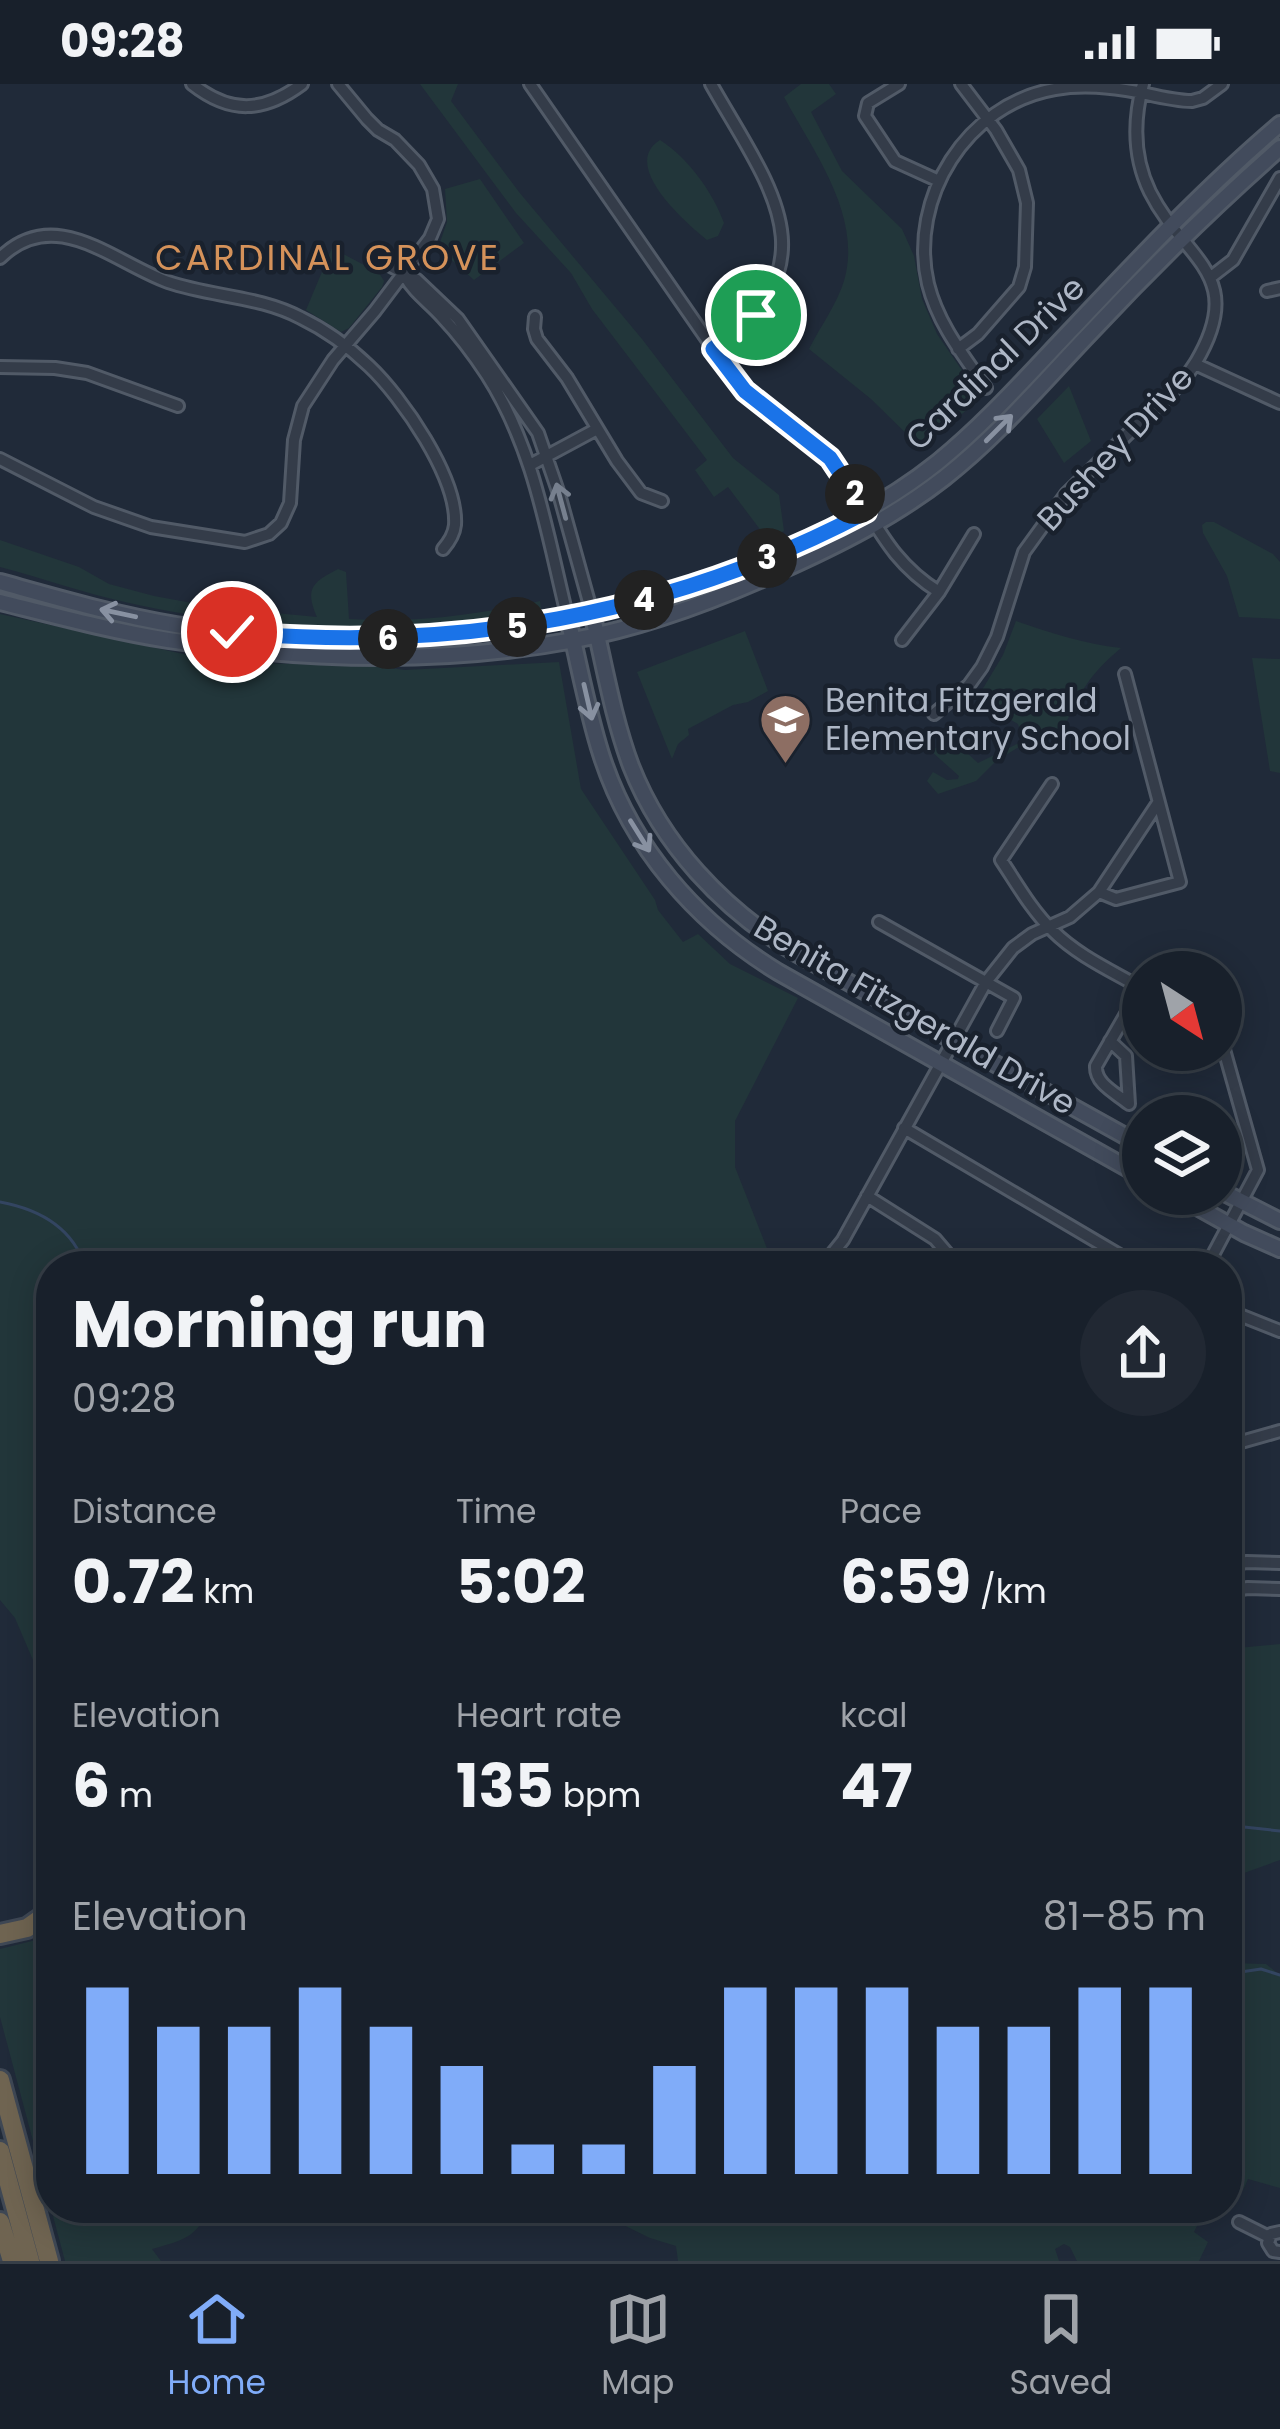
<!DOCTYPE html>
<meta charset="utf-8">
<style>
body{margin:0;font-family:Poppins,sans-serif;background:#212833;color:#f1f3f6;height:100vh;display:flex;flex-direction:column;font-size:45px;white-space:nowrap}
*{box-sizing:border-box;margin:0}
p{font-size:39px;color:#9fa3a9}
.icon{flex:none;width:66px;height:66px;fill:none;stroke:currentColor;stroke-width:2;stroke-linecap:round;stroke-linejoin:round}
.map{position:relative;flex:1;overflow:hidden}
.sheet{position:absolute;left:36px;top:1167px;width:1206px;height:972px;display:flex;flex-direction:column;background:#18202b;border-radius:48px;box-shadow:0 6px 30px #0003,0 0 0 3px #363e47}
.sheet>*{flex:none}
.needle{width:78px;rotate:144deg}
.buttons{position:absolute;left:1122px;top:867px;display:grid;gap:24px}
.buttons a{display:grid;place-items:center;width:120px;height:120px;border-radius:50%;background:#18202b;box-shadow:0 6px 30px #0003,0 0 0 3px #363e47;font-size:60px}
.pin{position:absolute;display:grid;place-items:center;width:102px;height:102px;color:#fff;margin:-51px;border:6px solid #fff;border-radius:50%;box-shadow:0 3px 12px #0007}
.km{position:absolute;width:60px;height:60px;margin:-30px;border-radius:50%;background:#222;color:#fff;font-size:33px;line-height:60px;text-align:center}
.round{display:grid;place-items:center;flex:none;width:126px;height:126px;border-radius:63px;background:#212833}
.summary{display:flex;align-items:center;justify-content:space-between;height:204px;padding:0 36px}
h1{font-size:66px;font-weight:700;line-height:90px}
.figures{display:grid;grid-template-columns:repeat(3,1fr);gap:18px;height:204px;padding:12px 36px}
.figures div{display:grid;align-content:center}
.figures b{font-size:60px;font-weight:700}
.figures small{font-size:33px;font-weight:400}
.figures p{font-size:33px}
.chart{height:336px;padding:24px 36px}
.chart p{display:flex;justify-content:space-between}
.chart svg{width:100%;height:216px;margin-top:12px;stroke:#80acf9;stroke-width:6}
.status{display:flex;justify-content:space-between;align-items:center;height:84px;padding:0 60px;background:#18202b;direction:ltr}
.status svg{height:33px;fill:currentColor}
.dock{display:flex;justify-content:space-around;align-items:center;height:168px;border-top:3px solid #363e47;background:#18202b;font-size:33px;color:#9fa3a9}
.dock a{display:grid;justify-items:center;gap:6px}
.dock .active{color:#80acf9}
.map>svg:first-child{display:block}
.green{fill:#22363a}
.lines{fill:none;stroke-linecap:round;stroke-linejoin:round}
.stream{stroke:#334561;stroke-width:3}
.street-casing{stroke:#515a67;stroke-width:16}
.secondary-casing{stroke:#515a67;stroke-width:20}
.highway-casing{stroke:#3e4754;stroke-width:24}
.street{stroke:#343c49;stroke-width:10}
.secondary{stroke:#424b5c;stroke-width:14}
.highway{stroke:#6f6451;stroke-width:18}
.oneway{stroke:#8891a1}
.oneway2{stroke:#77808e}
.route-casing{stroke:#fff;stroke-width:24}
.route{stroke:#1a73e8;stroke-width:15}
.labels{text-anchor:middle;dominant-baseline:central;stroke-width:9;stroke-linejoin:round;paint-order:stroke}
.street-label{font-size:33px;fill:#aeb7c6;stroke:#19212d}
.poi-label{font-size:33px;fill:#aeb7c6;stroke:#19212d;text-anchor:start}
.neighbourhood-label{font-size:36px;letter-spacing:3px;fill:#d5925a;stroke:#19212d}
</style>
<div class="status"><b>09:28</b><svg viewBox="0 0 49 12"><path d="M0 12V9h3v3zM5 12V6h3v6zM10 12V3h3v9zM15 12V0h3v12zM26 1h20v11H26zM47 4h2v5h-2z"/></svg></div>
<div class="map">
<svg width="1280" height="2177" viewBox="0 0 1280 2177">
<rect width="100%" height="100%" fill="#202a39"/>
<path class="green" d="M 420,0 L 458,0 L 451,17 L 519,108 L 642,255 L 733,374 L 779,411 L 784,447 L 763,457 L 762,448 L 728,403 L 714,413 L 695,386 L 707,376 L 592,225 L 571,189 L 516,129 Z
M 801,0 L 829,0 L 836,10 L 811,28 L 842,87 L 902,145 L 914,172 L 922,215 L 937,250 L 981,314 L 921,364 L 871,315 L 809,265 C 820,243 837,220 844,197 C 863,132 813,67 784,13 Z
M 660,56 C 687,73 713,108 724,139 L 718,152 L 707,156 C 684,137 620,81 660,56 Z
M 480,95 L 524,159 L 474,196 L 438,164 L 447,138 L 445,105 Z
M 332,164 L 379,189 L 384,197 L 382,203 L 349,244 L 341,248 L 306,226 Z
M 1069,302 L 1091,357 L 1064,379 L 1037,335 Z
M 1206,438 L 1214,438 L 1273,470 L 1280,478 L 1280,535 L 1239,533 L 1227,492 L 1203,449 L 1202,441 Z
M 0,456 L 79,483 L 109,500 L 154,512 L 214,523 L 317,533 C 305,505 311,499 338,485 L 346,488 L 349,535 C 413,539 477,531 540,517 L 541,526 C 410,555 255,548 125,518 C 83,509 42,494 0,483 Z
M 0,530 L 220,578 L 374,582 L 405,586 L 559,578 L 581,705 L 655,816 L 658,826 L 683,858 L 698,850 L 730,880 L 798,914 L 735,1037 L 735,1083 L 768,1167 L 779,1182 L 51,1182 L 51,1618 L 15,1534 L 0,1516 Z
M 1016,537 C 1051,549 1084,560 1121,564 C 1084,595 1079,612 1059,654 L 1047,648 L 1040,650 L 996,677 L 976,697 L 938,710 L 927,697 L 933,688 L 947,696 L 958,695 L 959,692 L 931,667 L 951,654 L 978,679 L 1023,657 L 1018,640 L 993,626 L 990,617 L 979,611 L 1003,571 Z
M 745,547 L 768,607 L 748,618 L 733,621 L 688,645 L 689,651 L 678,660 L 672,675 L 637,588 Z
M 1252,574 L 1280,575 L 1280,689 L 1270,687 Z
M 1280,1560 L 1280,1776 L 1233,1793 L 1227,1799 L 1227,1565 Z
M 51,1846 L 51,2124 L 210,2124 C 195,2155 183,2156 152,2165 L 161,2177 L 65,2177 L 0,1933 L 0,1865 L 44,1854 Z
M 1227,1879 L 1266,1880 L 1280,1891 L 1280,2104 L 1248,2095 L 1243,2106 L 1227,2100 Z
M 589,2124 L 1206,2124 L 1194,2148 L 1208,2158 L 1199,2177 L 1077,2177 L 1070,2163 L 1064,2160 L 1055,2165 L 1059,2177 L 678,2177 L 676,2162 L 650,2154 Z"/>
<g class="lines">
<path class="stream" d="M 0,1118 C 38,1125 72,1143 85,1182
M 1227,1752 L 1244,1743 L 1280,1747
M 1227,1890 L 1261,1885 L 1280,1891"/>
<defs>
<path id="street" d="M 192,0 C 230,30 263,29 302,0
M 530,0 L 733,293 C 760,323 798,341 827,371 C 872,419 877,469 939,508
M 711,0 C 768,101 836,178 714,265
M 899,0 L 868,19 L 865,32 L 895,77 L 939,97
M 0,174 C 55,120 113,178 168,198 C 212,213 260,212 301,234 C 326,246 349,263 369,282 C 402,313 458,394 455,441 C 454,451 449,458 443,465
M 387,180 L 417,196 L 458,235 L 538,349 L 559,410 L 592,529
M 405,192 C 414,209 430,219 442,233 C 459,251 474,271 487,291 C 535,366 547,451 568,535
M 1211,193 L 1233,176 L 1280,94
M 1267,207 L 1280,204
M 535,233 L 534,245 L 537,255 L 567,294 L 617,377 L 641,409 L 662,417
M 958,265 L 978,250 L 1019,203 L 1025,183 L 1027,119 L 1019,86 L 996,46 L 961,0
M 1195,280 L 1280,319
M 0,283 L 55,284 L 87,289 L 178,322
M 986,304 C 963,271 938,240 928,200 C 908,114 967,20 1055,5 C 1083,0 1110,3 1138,8 C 1156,12 1174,17 1192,17 L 1203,14 L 1222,0
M 0,375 L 94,423 L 151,443 L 245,458 L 269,450 L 281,439 L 290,419 L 294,356 L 303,322 L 333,276 L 375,227 L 430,154 L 438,135 L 433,105 L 419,81 L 395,56 L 378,46 L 367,35 L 338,0
M 530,381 L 597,345
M 902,556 L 939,508 L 974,450
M 934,630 L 969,601 L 982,583 L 997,553 L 1024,468 L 1066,410 C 1090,386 1115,363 1139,339 C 1160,320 1181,302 1196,278 C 1248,190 1184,176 1150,108 C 1133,73 1133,37 1143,0
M 1052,700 L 1001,776 C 1017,800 1032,827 1053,847 C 1078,872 1112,887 1143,905
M 1099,808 L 1116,815 L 1180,798 L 1125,590
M 879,838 L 1014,914 L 997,947
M 1110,957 L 1126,972 L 1129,1020 C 1116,1009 1095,1000 1096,982 L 1141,904
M 904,1044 L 1138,1182
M 867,1112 L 935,1155 L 958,1182
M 818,1180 L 831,1171 L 843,1156 L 986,898 L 1013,864 L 1032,850 L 1070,833 L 1099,808 L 1158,719
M 1207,1182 L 1258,1086 L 1221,955
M 1227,1226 L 1280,1247
M 1227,1362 L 1280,1347
M 1227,1481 L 1247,1478 L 1280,1479
M 1227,1507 L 1248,1504 L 1280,1505
M 1239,2138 L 1269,2153
M 1280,2148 L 1271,2150 L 1268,2159 L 1273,2167 L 1280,2168"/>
<path id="secondary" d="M 0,498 C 58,514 116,531 176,541 C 365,571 561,554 739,485 C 810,457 878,426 938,378 C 987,338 1029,290 1073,244 C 1140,173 1206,103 1280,40
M 0,518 C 56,532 112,547 168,556 C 300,576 442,581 574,556 C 645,543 714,517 780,487 C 838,461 894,433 944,394 C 999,351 1044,297 1092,247 C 1152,183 1214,122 1280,64
M 592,529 C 604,580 613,634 631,682 C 662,761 723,825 794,868 L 1143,1062
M 568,535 C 579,580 587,626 601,670 C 630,762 696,838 778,888 L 1143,1093
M 1221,1107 L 1280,1137
M 1174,1110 L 1244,1149 L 1280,1165"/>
<path id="highway" d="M 0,1850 L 27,1844 L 51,1827
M 0,1996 L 49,2177
M 0,2067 L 30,2177
M 0,2138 L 12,2177"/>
</defs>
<use href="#street" class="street-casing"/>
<use href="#secondary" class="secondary-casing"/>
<use href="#highway" class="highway-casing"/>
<use href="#street" class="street"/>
<use href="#secondary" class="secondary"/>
<use href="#highway" class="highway"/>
</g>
<defs><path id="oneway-shaft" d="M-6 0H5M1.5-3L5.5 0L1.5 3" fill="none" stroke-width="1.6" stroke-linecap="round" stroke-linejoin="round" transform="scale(3)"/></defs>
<g class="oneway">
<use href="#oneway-shaft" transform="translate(999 344) rotate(-45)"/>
<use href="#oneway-shaft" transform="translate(118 529) rotate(-168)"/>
<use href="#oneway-shaft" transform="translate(588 618) rotate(77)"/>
<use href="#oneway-shaft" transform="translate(640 752) rotate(58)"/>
</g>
<use class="oneway2" href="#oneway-shaft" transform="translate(561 417) rotate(-105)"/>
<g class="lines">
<defs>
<path id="route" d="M 232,548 C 452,569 670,532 866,428 L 830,374 L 745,307 L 713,265 L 756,231"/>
</defs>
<use href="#route" class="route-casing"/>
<use href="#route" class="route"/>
</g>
<defs>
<symbol id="school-pin" viewBox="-11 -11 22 30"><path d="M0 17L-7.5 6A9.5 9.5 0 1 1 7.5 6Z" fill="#8d6e63" stroke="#19212d"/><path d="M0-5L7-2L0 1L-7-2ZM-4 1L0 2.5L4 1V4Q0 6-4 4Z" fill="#fff"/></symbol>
</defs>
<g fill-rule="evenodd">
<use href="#school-pin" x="756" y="606" width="59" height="81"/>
</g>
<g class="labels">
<g class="street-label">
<text transform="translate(995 279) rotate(-44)">Cardinal Drive</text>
<text transform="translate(1115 364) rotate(-47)">Bushey Drive</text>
<text transform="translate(915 931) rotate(30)">Benita Fitzgerald Drive</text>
</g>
<g class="poi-label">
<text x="825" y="616">Benita Fitzgerald<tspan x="825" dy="38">Elementary School</tspan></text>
</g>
<g class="neighbourhood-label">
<text x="328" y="173">CARDINAL GROVE</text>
</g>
</g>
</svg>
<div class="buttons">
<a><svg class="needle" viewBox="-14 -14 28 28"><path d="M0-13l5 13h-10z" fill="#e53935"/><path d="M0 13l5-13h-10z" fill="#9fa3a9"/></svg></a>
<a><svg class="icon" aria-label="layers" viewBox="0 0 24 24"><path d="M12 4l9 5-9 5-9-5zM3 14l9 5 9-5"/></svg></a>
</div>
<div class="pin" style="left:756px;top:231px;background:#1e9e55"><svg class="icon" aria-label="arrive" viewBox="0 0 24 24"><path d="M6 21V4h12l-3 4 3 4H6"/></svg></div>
<div class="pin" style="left:232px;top:548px;background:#d93025"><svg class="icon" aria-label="check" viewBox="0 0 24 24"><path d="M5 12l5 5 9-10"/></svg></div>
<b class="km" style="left:855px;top:410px">2</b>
<b class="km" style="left:767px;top:474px">3</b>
<b class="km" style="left:644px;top:516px">4</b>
<b class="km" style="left:517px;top:543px">5</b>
<b class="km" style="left:388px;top:555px">6</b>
<section class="sheet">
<div class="summary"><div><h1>Morning run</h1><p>09:28</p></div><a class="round"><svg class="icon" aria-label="share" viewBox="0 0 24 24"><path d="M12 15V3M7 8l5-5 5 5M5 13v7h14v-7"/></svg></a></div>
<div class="figures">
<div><p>Distance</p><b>0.72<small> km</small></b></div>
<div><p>Time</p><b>5:02</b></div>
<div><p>Pace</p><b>6:59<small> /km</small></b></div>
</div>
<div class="figures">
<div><p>Elevation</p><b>6<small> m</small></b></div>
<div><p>Heart rate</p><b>135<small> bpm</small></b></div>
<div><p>kcal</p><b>47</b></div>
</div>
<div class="chart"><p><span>Elevation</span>81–85 m</p>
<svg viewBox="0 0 160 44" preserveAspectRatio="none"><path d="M5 44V6M15 44V14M25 44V14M35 44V6M45 44V14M55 44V22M65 44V38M75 44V38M85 44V22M95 44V6M105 44V6M115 44V6M125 44V14M135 44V14M145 44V6M155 44V6"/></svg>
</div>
</section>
</div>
<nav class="dock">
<a class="active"><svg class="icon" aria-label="home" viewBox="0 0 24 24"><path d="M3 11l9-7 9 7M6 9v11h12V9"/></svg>Home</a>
<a><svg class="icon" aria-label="map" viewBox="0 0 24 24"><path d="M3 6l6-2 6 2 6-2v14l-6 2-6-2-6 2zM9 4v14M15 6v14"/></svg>Map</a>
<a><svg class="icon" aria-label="saved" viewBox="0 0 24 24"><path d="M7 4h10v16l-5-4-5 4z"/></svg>Saved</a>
</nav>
